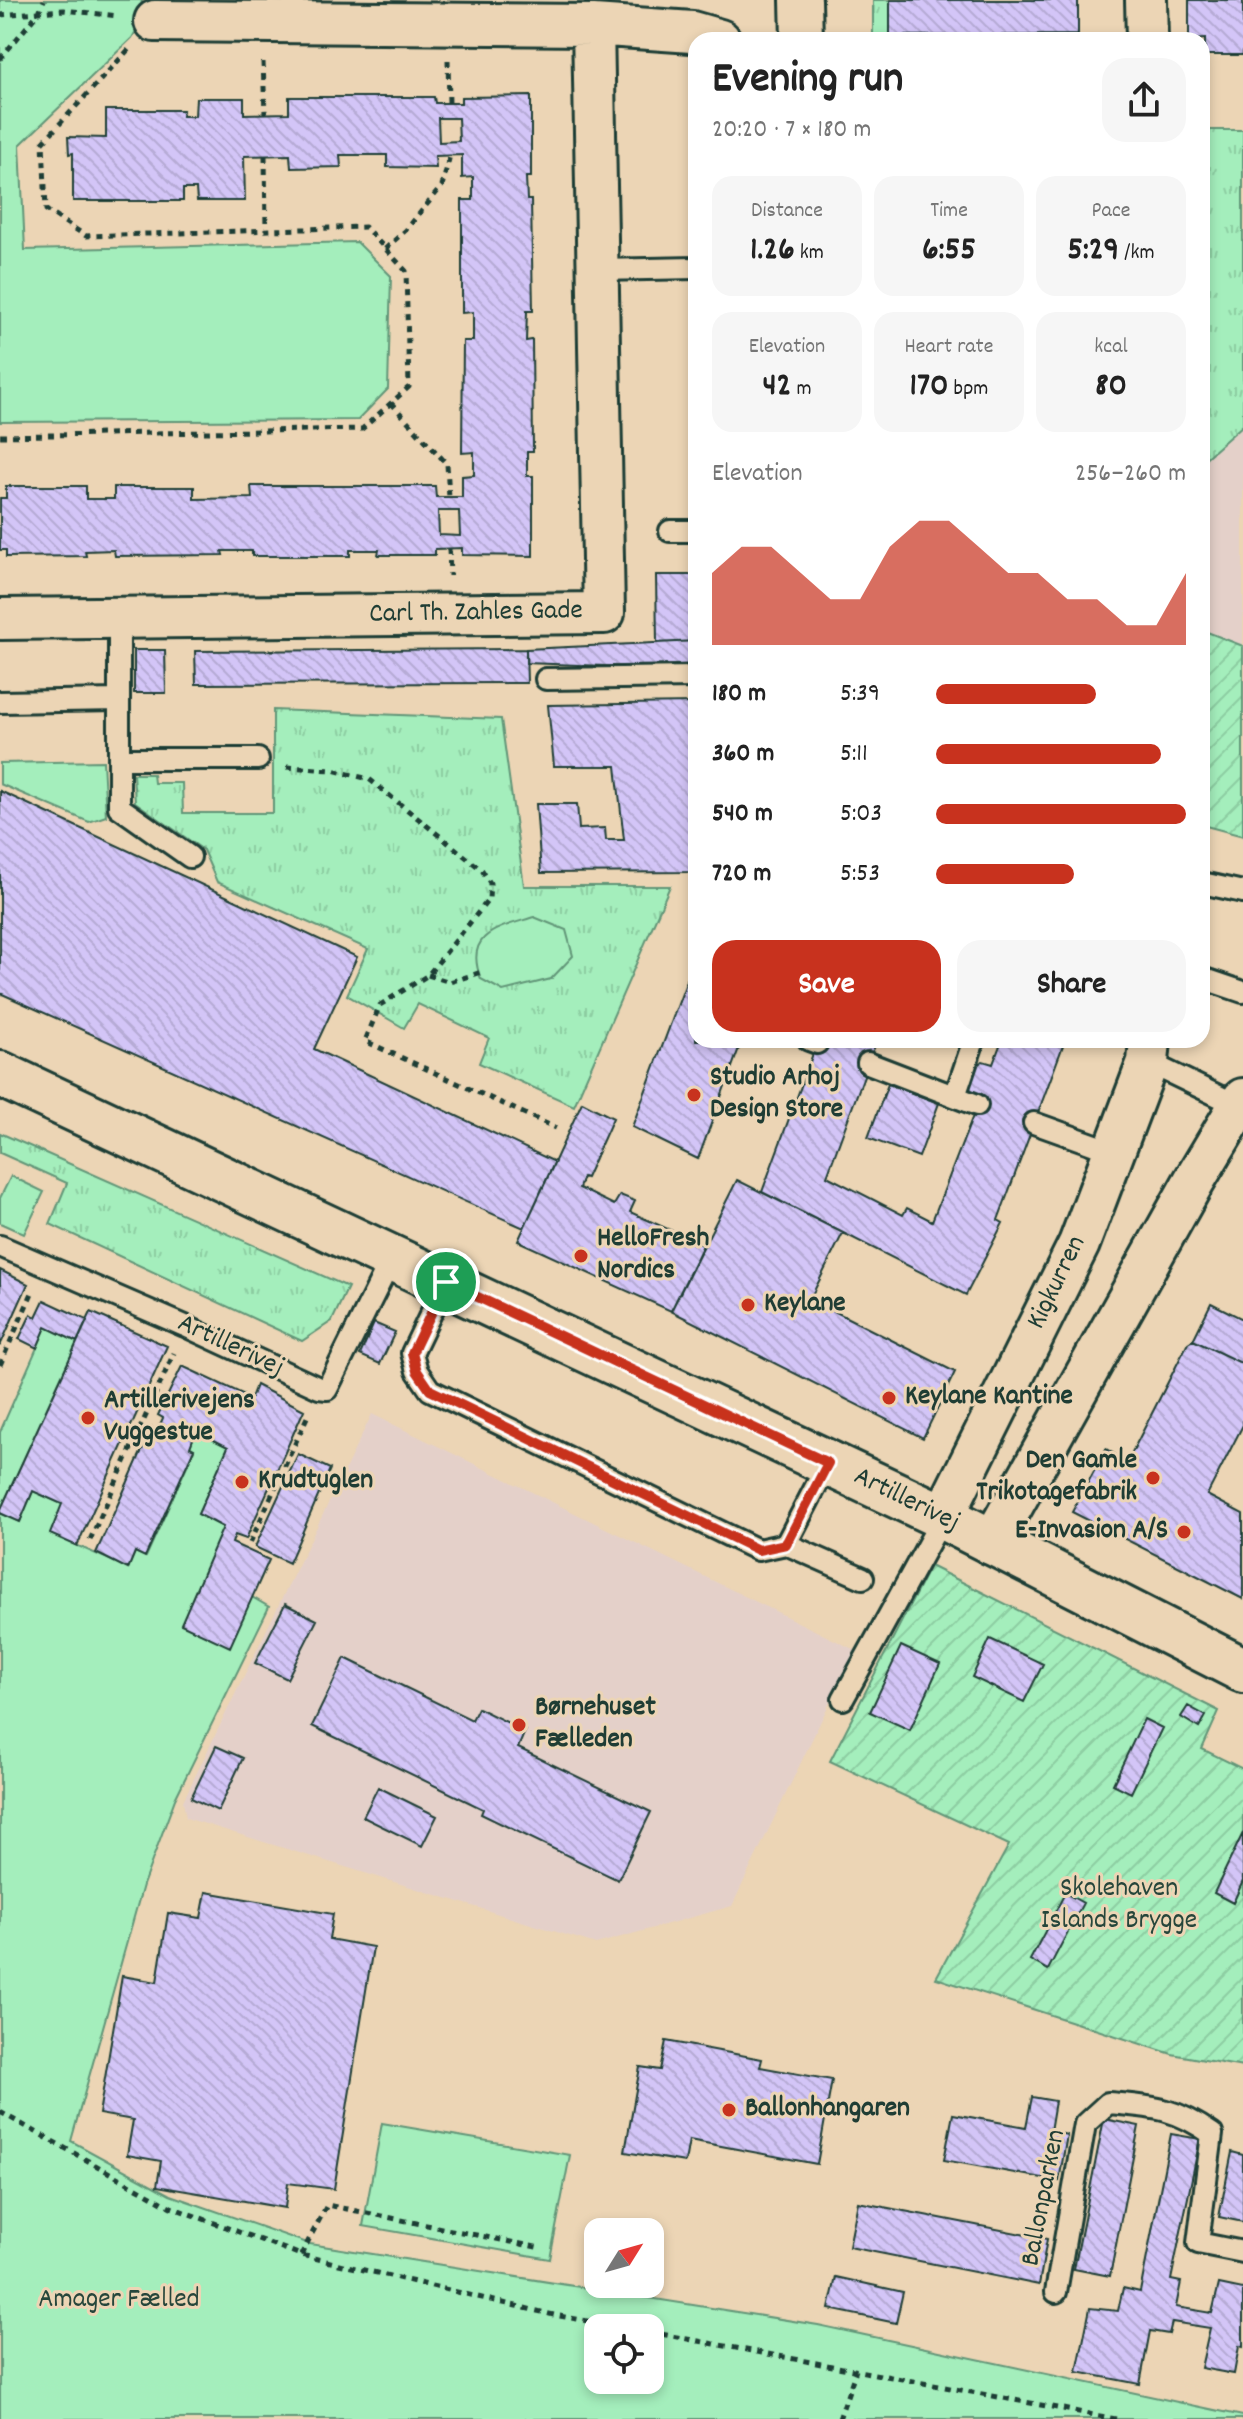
<!DOCTYPE html>
<meta charset="utf-8">
<style>
body{margin:0;font-family:Dekko,sans-serif;background:#f6f6f6;color:#222;height:100vh;display:flex;flex-direction:column;font-size:30px;white-space:nowrap}
*{box-sizing:border-box;margin:0}
p{font-size:26px;color:#767676}
.icon{flex:none;width:44px;height:44px;fill:none;stroke:currentColor;stroke-width:2;stroke-linecap:round;stroke-linejoin:round}
.map{position:relative;flex:1;overflow:hidden}
.drawer{position:absolute;left:688px;top:32px;width:522px;height:1016px;display:flex;flex-direction:column;background:#fff;border-radius:24px;box-shadow:0 4px 12px #0003}
.drawer>*{flex:none}
.needle{width:52px;rotate:53deg}
.buttons{position:absolute;left:584px;top:2218px;display:grid;gap:16px}
.buttons a{display:grid;place-items:center;width:80px;height:80px;border-radius:16px;background:#fff;box-shadow:0 4px 12px #0003;font-size:40px}
.pin{position:absolute;display:grid;place-items:center;width:68px;height:68px;color:#fff;margin:-34px;border:4px solid #fff;border-radius:50%;box-shadow:0 2px 8px #0007}
.round{display:grid;place-items:center;flex:none;width:84px;height:84px;border-radius:24px;background:#f6f6f6}
.head{display:flex;align-items:center;justify-content:space-between;height:136px;padding:0 24px}
h1{font-size:44px;font-weight:700;line-height:60px}
.stats{display:grid;grid-template-columns:repeat(3,1fr);gap:12px;height:136px;padding:8px 24px}
.stats div{display:grid;align-content:center;border-radius:20px;background:#f6f6f6;text-align:center}
.stats b{font-size:34px;font-weight:700}
.stats small{font-size:22px;font-weight:400}
.stats p{font-size:22px}
.chart{height:224px;padding:16px 24px}
.chart p{display:flex;justify-content:space-between}
.chart svg{width:100%;height:144px;margin-top:8px;fill:#c8321e;opacity:.7}
.action{display:flex;gap:16px;margin-top:auto;padding:16px 24px}
.action a{flex:1;height:92px;border-radius:24px;background:#c8321e;color:#fff;font-size:32px;font-weight:700;line-height:92px;text-align:center}
.action a+a{background:#f6f6f6;color:#222}
ul{padding:0 24px;list-style:none;font-size:26px}
li{display:grid;grid-template-columns:128px 96px 1fr;align-items:center;height:60px}
li i{height:20px;border-radius:10px;background:#c8321e}
.map>svg:first-child{display:block}
.built{fill:#e4d0c9}
.grass{fill:url(#grass-tufts);stroke:#629678;stroke-width:2}
.park{fill:#a4eebc;stroke:#629678;stroke-width:2;fill-rule:evenodd}
.garden{fill:url(#garden-furrows);stroke:#629678;stroke-width:2}
.building{fill:url(#building-back-hatch);stroke:#1f3d34;stroke-width:2;fill-rule:evenodd}
.lines{fill:none;stroke-linecap:round;stroke-linejoin:round}
.lane-casing{stroke:#1f3d34;stroke-width:26}
.street-casing{stroke:#1f3d34;stroke-width:46}
.secondary-casing{stroke:#1f3d34;stroke-width:50}
.path{stroke:#1f3d34;stroke-width:5;stroke-dasharray:6 6;stroke-linecap:butt}
.lane{stroke:#ecd5b5;stroke-width:20}
.street{stroke:#ecd5b5;stroke-width:40}
.secondary{stroke:#ecd5b5;stroke-width:44}
.route-casing{stroke:#fff;stroke-width:16}
.route{stroke:#c8321e;stroke-width:10}
.poi-dot{fill:#c8321e;stroke:#ecd5b5;stroke-width:3}
.labels{text-anchor:middle;dominant-baseline:central;stroke-width:6;stroke-linejoin:round;paint-order:stroke}
.street-label{font-size:28px;fill:#1f3d34;stroke:#ecd5b5}
.poi-label{font-size:28px;font-weight:bold;fill:#1f3d34;stroke:#ecd5b5;text-anchor:start}
.park-label{font-size:28px;fill:#26463b;stroke:#ecd5b5}
</style>
<div class="map">
<svg width="1243" height="2419" viewBox="0 0 1243 2419">
<defs>
<pattern id="grass-tufts" width="24" height="20" patternUnits="userSpaceOnUse" patternTransform="scale(2)"><rect width="24" height="20" fill="#a4eebc"/><path d="M3 7l-1-3M5 7V3M7 7l1-3M15 17l-1-3M17 17v-4M19 17l1-3" fill="none" stroke="#8dcda2"/></pattern>
<pattern id="garden-furrows" width="10" height="10" patternUnits="userSpaceOnUse" patternTransform="scale(2)"><rect width="10" height="10" fill="#a4eebc"/><path d="M-1 1l2-2M0 10L10 0M9 11l2-2" fill="none" stroke="#8dcda2"/></pattern>
<pattern id="building-back-hatch" width="6" height="6" patternUnits="userSpaceOnUse" patternTransform="scale(2)"><rect width="6" height="6" fill="#d3c5f7"/><path d="M-1 5l2 2M0 0l6 6M5-1l2 2" fill="none" stroke="#b5aad4"/></pattern>
</defs>
<rect width="100%" height="100%" fill="#ecd5b5"/>
<filter id="ink" filterUnits="userSpaceOnUse"><feTurbulence type="fractalNoise" baseFrequency=".0125" numOctaves="2"/><feDisplacementMap in="SourceGraphic" scale="16" xChannelSelector="R" yChannelSelector="G"/><feConvolveMatrix kernelMatrix="1 2 1 2 8 2 1 2 1" color-interpolation-filters="sRGB"/></filter>
<g filter="url(#ink)">
<path class="built" d="M 1243,425 L 1243,646 L 1202,630 L 1202,461 Z
M 372,1414 L 855,1650 L 732,1906 L 596,1944 L 186,1818 L 183,1801 Z"/>
<path class="grass" d="M 873,0 L 890,0 L 890,36 L 873,37 Z
M 1202,130 L 1243,130 L 1243,425 L 1202,461 Z
M 273,710 L 501,719 L 524,886 L 670,886 L 574,1106 L 479,1063 L 489,1038 L 418,1004 L 404,1028 L 347,995 L 368,949 L 217,882 L 203,850 L 135,802 L 133,774 L 153,774 L 154,783 L 182,783 L 183,813 L 273,813 Z
M 0,1133 L 348,1287 L 332,1321 L 302,1341 L 50,1224 L 67,1183 L 0,1153 Z"/>
<path class="park" d="M 0,0 L 142,0 L 137,29 L 132,38 L 20,145 L 25,250 L 357,242 L 391,276 L 388,389 L 358,420 L 0,422 Z
M 103,761 L 106,816 L 89,822 L 0,784 L 0,763 Z
M 534,917 L 566,930 L 573,956 L 551,979 L 503,991 L 481,979 C 463,933 499,928 534,917 Z
M 11,1176 L 44,1192 L 24,1234 L 0,1223 L 0,1198 Z
M 46,1327 L 77,1342 L 0,1511 L 0,1432 Z
M 196,1431 L 228,1447 L 198,1514 L 223,1527 L 252,1597 L 269,1607 L 175,1799 L 143,1885 L 71,2141 L 170,2195 L 310,2244 L 818,2325 L 1243,2416 L 1243,2419 L 0,2419 L 0,1513 L 20,1522 L 33,1491 L 62,1504 L 69,1542 L 128,1568 L 135,1552 L 146,1557 L 194,1450 L 190,1447 ZM 598,2328 L 650,2328 L 650,2380 L 598,2380 Z
M 382,2123 L 570,2155 L 550,2259 L 363,2226 Z"/>
<path class="garden" d="M 1202,630 L 1243,646 L 1243,836 L 1202,825 Z
M 930,1566 L 1219,1711 L 1202,1749 L 1243,1769 L 1243,2067 L 1172,2054 L 936,1978 L 1009,1845 L 830,1761 Z"/>
<path class="building" d="M 890,0 L 1078,0 L 1078,35 L 890,36 Z
M 1189,0 L 1243,0 L 1243,55 L 1205,55 L 1205,39 L 1189,40 Z
M 531,96 L 531,177 L 526,177 L 527,200 L 531,200 L 533,311 L 527,311 L 526,341 L 532,340 L 533,452 L 527,452 L 527,476 L 533,476 L 533,556 L 462,555 L 462,548 L 435,549 L 435,555 L 378,555 L 379,550 L 350,550 L 350,556 L 252,556 L 252,551 L 222,551 L 223,555 L 115,556 L 114,550 L 85,551 L 86,556 L 6,557 L 6,550 L 0,550 L 0,498 L 6,498 L 6,486 L 86,486 L 86,499 L 114,499 L 114,487 L 194,487 L 194,499 L 252,498 L 251,486 L 435,486 L 436,497 L 462,497 L 462,476 L 474,475 L 474,452 L 462,453 L 463,341 L 473,341 L 473,312 L 462,313 L 462,200 L 473,200 L 473,177 L 462,178 L 462,155 L 435,156 L 436,168 L 387,167 L 387,155 L 340,155 L 341,167 L 291,168 L 290,155 L 244,156 L 245,201 L 197,201 L 196,189 L 183,189 L 183,201 L 73,201 L 73,153 L 69,154 L 68,137 L 106,138 L 106,110 L 183,110 L 182,116 L 195,116 L 196,98 L 244,98 L 244,114 L 289,113 L 289,97 L 434,97 L 435,103 L 461,103 L 461,97 ZM 438,118 L 458,118 L 459,141 L 439,142 ZM 438,511 L 459,511 L 460,536 L 439,535 Z
M 656,575 L 696,575 L 696,641 L 657,643 Z
M 696,641 L 696,664 L 632,667 L 526,663 L 526,649 Z
M 526,649 L 527,683 L 196,684 L 195,651 Z
M 134,650 L 165,650 L 166,693 L 134,693 Z
M 696,703 L 692,845 L 696,845 L 696,868 L 691,869 L 691,872 L 541,873 L 536,804 L 577,804 L 579,829 L 605,828 L 606,840 L 624,840 L 616,766 L 554,766 L 548,705 Z
M 0,791 L 357,957 L 314,1049 L 555,1162 L 524,1228 L 0,993 Z
M 696,956 L 696,1040 L 742,1040 L 698,1159 L 632,1127 Z
M 818,1040 L 877,1040 L 827,1176 L 903,1215 L 907,1208 L 932,1221 L 981,1095 L 972,1092 L 968,1084 L 974,1067 L 983,1061 L 993,1064 L 1002,1040 L 1065,1040 L 998,1220 L 1003,1223 L 966,1295 L 762,1192 Z
M 888,1084 L 939,1103 L 919,1157 L 868,1138 Z
M 582,1102 L 613,1118 L 586,1178 L 583,1177 L 579,1188 L 614,1205 L 620,1195 L 635,1201 L 630,1212 L 703,1245 L 671,1311 L 518,1241 Z
M 737,1180 L 843,1233 L 810,1299 L 955,1372 L 923,1438 L 671,1311 Z
M 0,1270 L 28,1284 L 0,1346 Z
M 44,1300 L 87,1320 L 77,1342 L 46,1327 L 37,1348 L 19,1339 L 31,1314 L 36,1317 Z
M 1211,1303 L 1243,1319 L 1243,1364 L 1193,1340 Z
M 91,1312 L 167,1346 L 77,1546 L 50,1534 L 62,1504 L 33,1491 L 20,1522 L 0,1513 L 0,1511 Z
M 374,1323 L 395,1332 L 380,1364 L 360,1355 Z
M 1193,1340 L 1243,1364 L 1243,1425 L 1207,1495 L 1243,1514 L 1243,1599 L 1072,1512 L 1106,1449 L 1127,1462 L 1188,1343 Z
M 182,1366 L 251,1398 L 256,1385 L 304,1410 L 246,1539 L 235,1535 L 232,1543 L 269,1560 L 230,1647 L 181,1624 L 223,1527 L 198,1514 L 228,1447 L 196,1431 L 190,1447 L 194,1449 L 145,1557 L 135,1552 L 128,1569 L 96,1553 L 152,1428 L 157,1431 L 163,1418 L 158,1415 Z
M 298,1454 L 330,1469 L 289,1563 L 255,1547 Z
M 285,1604 L 317,1620 L 287,1679 L 255,1663 Z
M 990,1639 L 1043,1664 L 1024,1702 L 972,1677 Z
M 901,1646 L 940,1664 L 910,1730 L 870,1712 Z
M 345,1658 L 472,1720 L 478,1708 L 525,1731 L 518,1748 L 651,1812 L 618,1880 L 481,1814 L 483,1809 L 312,1726 Z
M 1188,1706 L 1206,1716 L 1199,1728 L 1181,1717 Z
M 1144,1719 L 1162,1728 L 1131,1793 L 1113,1784 Z
M 216,1746 L 243,1758 L 218,1811 L 191,1798 Z
M 378,1787 L 437,1816 L 422,1846 L 363,1817 Z
M 1243,1833 L 1243,1881 L 1233,1903 L 1214,1893 Z
M 206,1892 L 333,1914 L 329,1939 L 373,1947 L 334,2189 L 288,2183 L 285,2208 L 157,2186 L 161,2161 L 127,2155 L 133,2120 L 99,2114 L 122,1976 L 157,1982 L 168,1913 L 201,1918 Z
M 1065,1893 L 1083,1903 L 1048,1970 L 1030,1960 Z
M 666,2041 L 762,2059 L 760,2067 L 832,2080 L 817,2164 L 689,2140 L 685,2162 L 625,2152 L 640,2067 L 660,2070 Z
M 1032,2097 L 1055,2101 L 1050,2131 L 1067,2135 L 1059,2181 L 944,2160 L 953,2114 L 1026,2127 Z
M 1104,2119 L 1139,2126 L 1110,2276 L 1074,2269 Z
M 1171,2134 L 1200,2139 L 1171,2280 L 1181,2282 L 1176,2307 L 1212,2313 L 1219,2284 L 1243,2289 L 1243,2347 L 1239,2346 L 1234,2374 L 1201,2368 L 1210,2328 L 1172,2322 L 1169,2334 L 1150,2331 L 1140,2384 L 1077,2372 L 1090,2308 L 1118,2311 L 1123,2288 L 1140,2292 Z
M 1232,2152 L 1243,2155 L 1243,2222 L 1219,2217 Z
M 858,2202 L 1047,2239 L 1039,2285 L 849,2247 Z
M 836,2277 L 903,2292 L 896,2323 L 829,2309 Z"/>
<g class="lines">
<defs>
<path id="lane" d="M 599,270 L 696,268
M 670,531 L 696,531
M 119,618 L 119,807 L 190,857
M 546,679 L 696,677
M 0,702 L 119,700
M 119,759 L 258,759
M 1202,883 L 1243,892
M 1202,978 L 1243,992
M 809,1040 L 817,1043
M 1148,1062 L 1239,1106
M 868,1063 L 977,1105
M 955,1096 L 974,1040
M 1034,1123 L 1115,1152
M 0,1246 L 185,1326 L 319,1388 L 327,1389 L 392,1258
M 446,1282 L 412,1353 L 417,1371 L 430,1390 L 758,1550 L 786,1544 L 828,1463
M 786,1544 L 863,1578
M 843,1699 L 943,1517
M 1056,2292 L 1085,2124 L 1108,2103 C 1153,2107 1174,2107 1212,2134 L 1198,2243 L 1243,2252"/>
<path id="street" d="M 801,0 L 802,40
M 1146,0 L 1147,40
M 155,21 L 593,25 L 692,32 L 720,40
M 0,619 L 604,613 L 593,25
M 943,1517 L 1079,1244 L 1148,1062 L 1150,1040
M 991,1544 L 1194,1181 L 1243,1099"/>
<path id="secondary" d="M 0,1074 L 943,1517 L 1243,1670"/>
</defs>
<use href="#lane" class="lane-casing"/>
<use href="#street" class="street-casing"/>
<use href="#secondary" class="secondary-casing"/>
<path class="path" d="M 0,15 L 64,10 L 118,16
M 0,59 L 39,12 L 44,0
M 448,60 L 449,103
M 263,62 L 265,113
M 265,156 L 266,230
M 385,249 L 406,230 L 442,186 L 450,155
M 391,403 L 447,464 L 449,498
M 0,436 L 362,429 L 409,387 L 406,271 L 365,227 L 86,236 L 46,210 L 43,142 L 130,48
M 449,549 L 450,576
M 287,767 L 332,770 L 369,779 L 482,870 L 490,883 L 489,899 L 428,975 L 380,1005 L 365,1041 L 556,1128
M 428,975 L 450,982 L 485,971
M 0,1365 L 32,1293
M 90,1540 L 174,1353
M 250,1543 L 308,1415
M 0,2112 L 171,2207 L 301,2255 L 554,2315 L 626,2328
M 301,2255 L 327,2205 L 541,2248
M 650,2332 L 1116,2419
M 839,2419 L 856,2370"/>
<use href="#lane" class="lane"/>
<use href="#street" class="street"/>
<use href="#secondary" class="secondary"/>
</g>
</g>
<g class="lines" filter="url(#ink)">
<defs>
<path id="route" d="M 446,1282 L 828,1463 L 786,1544 L 758,1550 L 430,1390 L 417,1371 L 412,1353 Z"/>
</defs>
<use href="#route" class="route-casing"/>
<use href="#route" class="route"/>
</g>
<g class="poi-dot">
<circle cx="694" cy="1095" r="8"/>
<circle cx="581" cy="1256" r="8"/>
<circle cx="748" cy="1305" r="8"/>
<circle cx="889" cy="1398" r="8"/>
<circle cx="88" cy="1418" r="8"/>
<circle cx="1153" cy="1478" r="8"/>
<circle cx="242" cy="1482" r="8"/>
<circle cx="1184" cy="1532" r="8"/>
<circle cx="519" cy="1725" r="8"/>
<circle cx="729" cy="2110" r="8"/>
</g>
<g class="labels">
<g class="street-label">
<text transform="translate(476 614) rotate(-1)">Carl Th. Zahles Gade</text>
<text transform="translate(1058 1283) rotate(-64)">Kigkurren</text>
<text transform="translate(230 1347) rotate(25)">Artillerivej</text>
<text transform="translate(906 1501) rotate(26)">Artillerivej</text>
<text transform="translate(1045 2198) rotate(-79)">Ballonparken</text>
</g>
<g class="poi-label">
<text x="710" y="1079">Studio Arhoj<tspan x="710" dy="32">Design Store</tspan></text>
<text x="597" y="1240">HelloFresh<tspan x="597" dy="32">Nordics</tspan></text>
<text x="764" y="1305">Keylane</text>
<text x="905" y="1398">Keylane Kantine</text>
<text x="104" y="1402">Artillerivejens<tspan x="104" dy="32">Vuggestue</tspan></text>
<text x="1137" y="1462" text-anchor="end">Den Gamle<tspan x="1137" dy="32">Trikotagefabrik</tspan></text>
<text x="258" y="1482">Krudtuglen</text>
<text x="1168" y="1532" text-anchor="end">E-Invasion A/S</text>
<text x="535" y="1709">Børnehuset<tspan x="535" dy="32">Fælleden</tspan></text>
<text x="745" y="2110">Ballonhangaren</text>
</g>
<g class="park-label">
<text x="1119" y="1890">Skolehaven<tspan x="1119" dy="32">Islands Brygge</tspan></text>
<text x="119" y="2301">Amager Fælled</text>
</g>
</g>
</svg>
<div class="buttons">
<a><svg class="needle" viewBox="-14 -14 28 28"><path d="M0-13l5 13h-10z" fill="#e53935"/><path d="M0 13l5-13h-10z" fill="#767676"/></svg></a>
<a><svg class="icon" aria-label="locate" viewBox="0 0 24 24"><circle cx="12" cy="12" r="6"/><path d="M12 2v4M12 18v4M2 12h4M18 12h4"/></svg></a>
</div>
<div class="pin" style="left:446px;top:1282px;background:#1e9e55"><svg class="icon" aria-label="arrive" viewBox="0 0 24 24"><path d="M6 21V4h12l-3 4 3 4H6"/></svg></div>
<section class="drawer">
<div class="head"><div><h1>Evening run</h1><p>20:20 · 7 × 180 m</p></div><a class="round"><svg class="icon" aria-label="share" viewBox="0 0 24 24"><path d="M12 15V3M7 8l5-5 5 5M5 13v7h14v-7"/></svg></a></div>
<div class="stats">
<div><p>Distance</p><b>1.26<small> km</small></b></div>
<div><p>Time</p><b>6:55</b></div>
<div><p>Pace</p><b>5:29<small> /km</small></b></div>
</div>
<div class="stats">
<div><p>Elevation</p><b>42<small> m</small></b></div>
<div><p>Heart rate</p><b>170<small> bpm</small></b></div>
<div><p>kcal</p><b>80</b></div>
</div>
<div class="chart"><p><span>Elevation</span>256–260 m</p>
<svg viewBox="0 0 160 44" preserveAspectRatio="none"><path d="M0 44V22L10 14L20 14L30 22L40 30L50 30L60 14L70 6L80 6L90 14L100 22L110 22L120 30L130 30L140 38L150 38L160 22V44z"/></svg>
</div>
<ul>
<li><b>180 m</b>5:39<i style="width:64%"></i></li>
<li><b>360 m</b>5:11<i style="width:90%"></i></li>
<li><b>540 m</b>5:03<i style="width:100%"></i></li>
<li><b>720 m</b>5:53<i style="width:55%"></i></li>
</ul>
<div class="action"><a>Save</a><a>Share</a></div>
</section>
</div>
